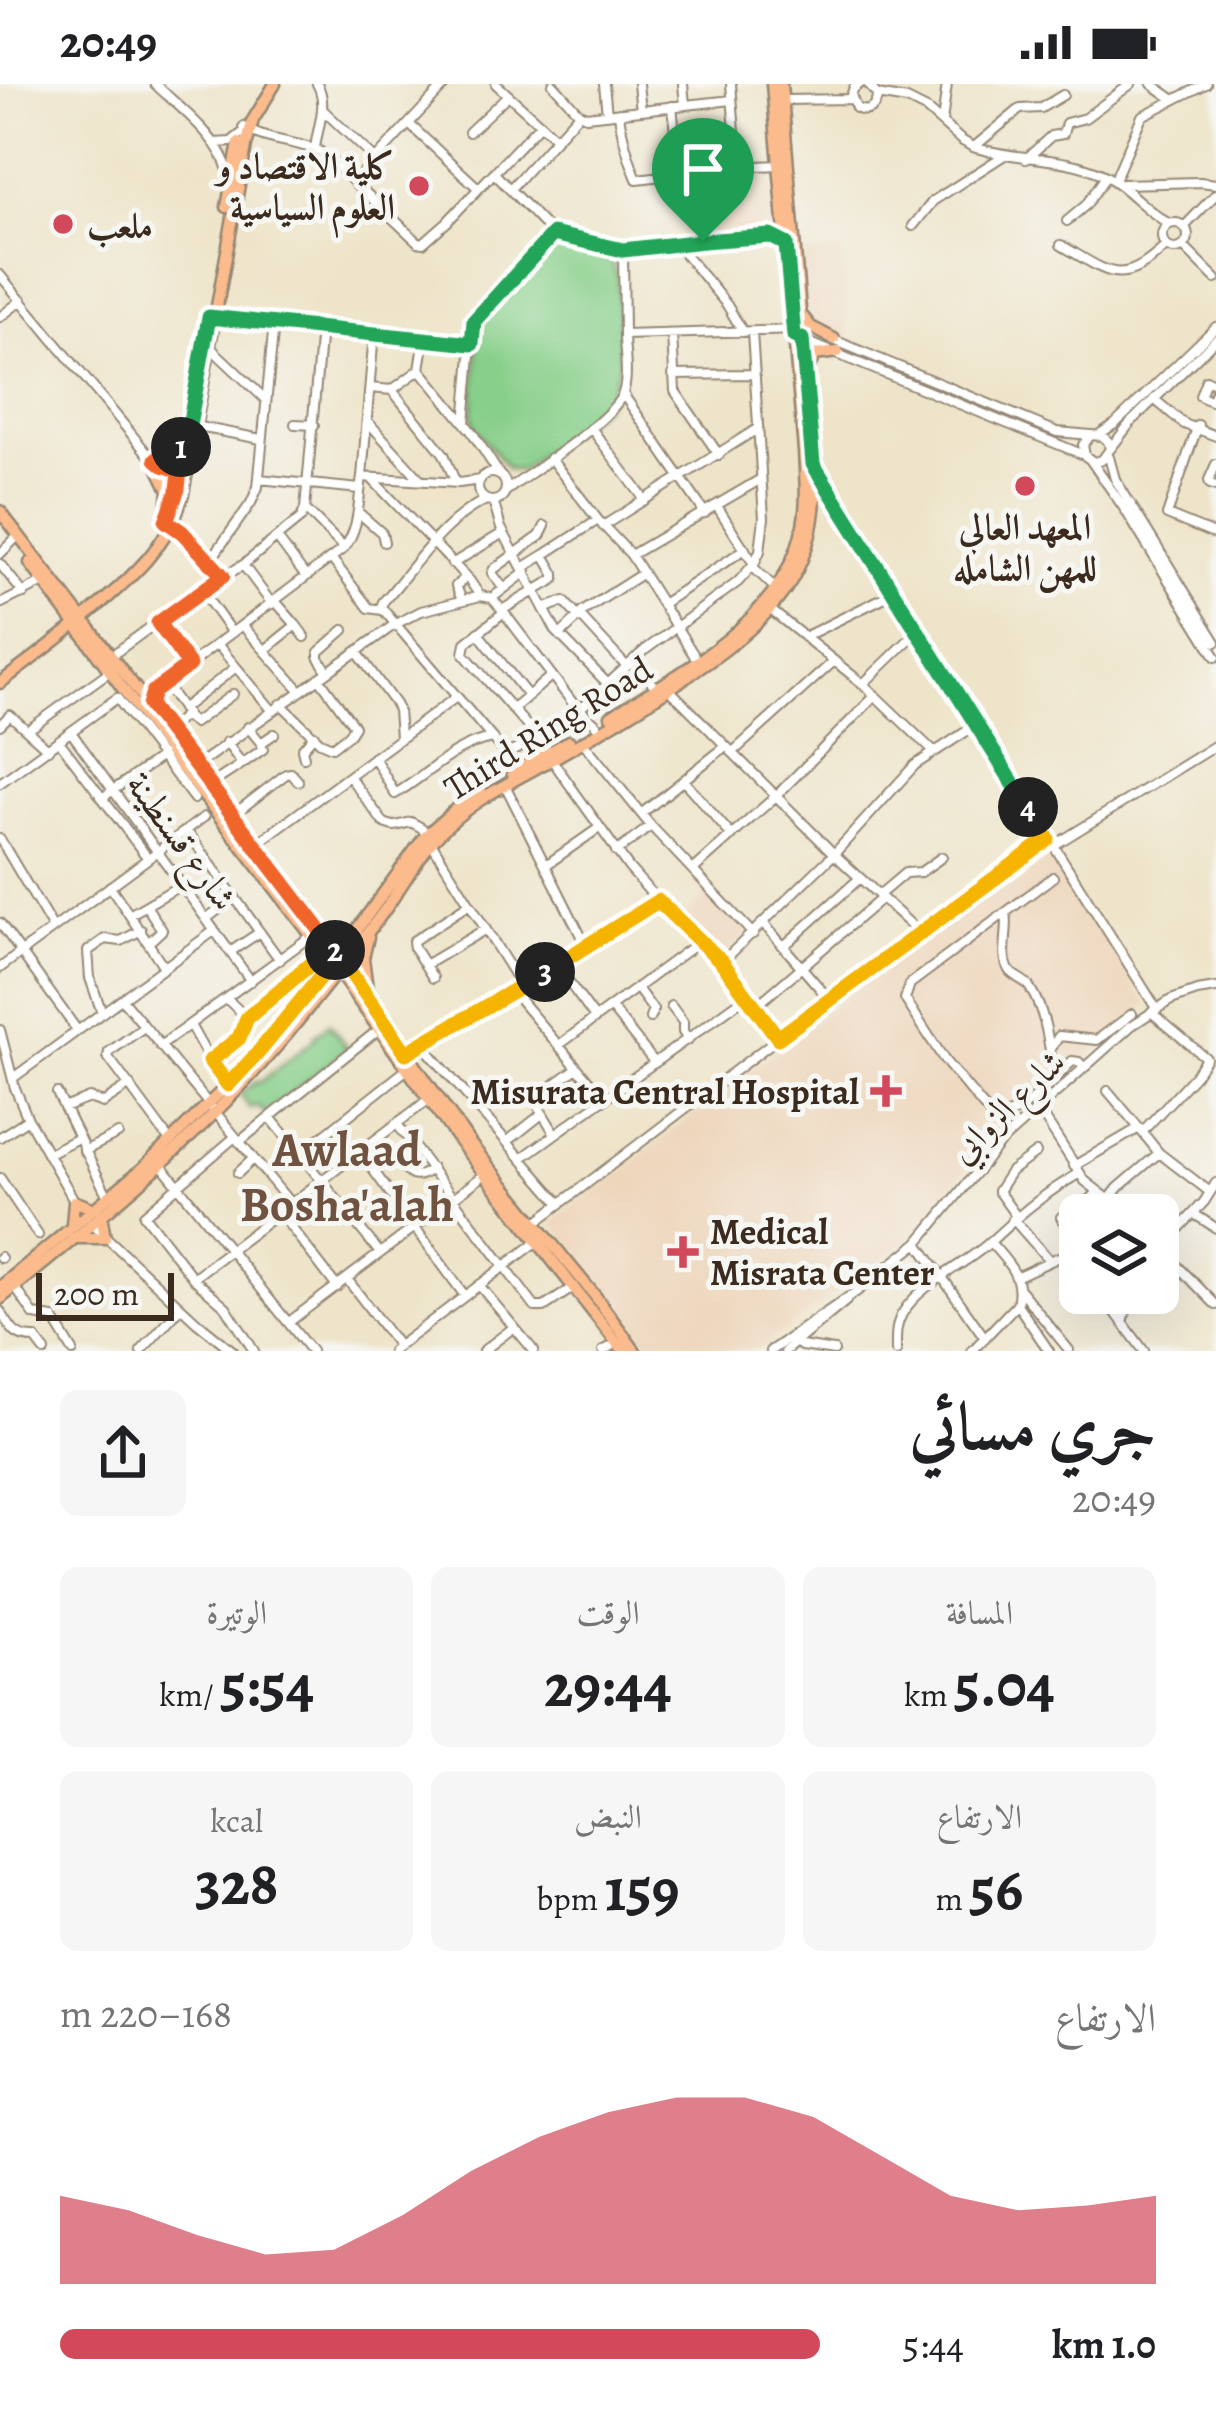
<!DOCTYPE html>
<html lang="ar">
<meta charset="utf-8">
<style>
body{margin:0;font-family:Alegreya,Amiri,serif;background:#f6f6f6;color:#202124;direction:rtl;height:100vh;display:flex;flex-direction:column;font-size:45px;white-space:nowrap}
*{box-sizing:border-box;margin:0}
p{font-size:39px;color:#757577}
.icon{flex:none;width:66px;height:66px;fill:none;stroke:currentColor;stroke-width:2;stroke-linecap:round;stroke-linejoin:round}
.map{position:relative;height:1267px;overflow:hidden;direction:ltr}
.panel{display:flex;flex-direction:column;background:#fff;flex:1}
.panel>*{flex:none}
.fabs{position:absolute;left:1059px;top:1110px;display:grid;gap:24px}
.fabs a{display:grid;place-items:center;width:120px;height:120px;border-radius:18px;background:#fff;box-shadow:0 12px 48px #0002;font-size:60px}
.scale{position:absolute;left:36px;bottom:30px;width:138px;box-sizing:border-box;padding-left:12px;border:6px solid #3b2a1e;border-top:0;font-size:33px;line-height:42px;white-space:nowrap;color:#3b2a1e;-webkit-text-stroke:9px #f6f6f2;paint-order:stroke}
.pin{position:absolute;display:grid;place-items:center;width:102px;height:102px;color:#fff;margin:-123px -51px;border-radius:50% 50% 50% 0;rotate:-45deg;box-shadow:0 0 12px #0007}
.pin .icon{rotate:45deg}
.km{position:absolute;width:60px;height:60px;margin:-30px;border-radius:50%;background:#222;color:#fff;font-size:33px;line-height:60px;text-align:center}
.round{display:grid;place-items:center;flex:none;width:126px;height:126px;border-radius:18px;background:#f6f6f6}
.headline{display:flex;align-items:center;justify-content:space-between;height:204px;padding:0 60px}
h1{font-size:66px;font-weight:600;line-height:90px}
.stats{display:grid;grid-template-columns:repeat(3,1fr);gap:18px;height:204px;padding:12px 60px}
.stats div{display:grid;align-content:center;border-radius:18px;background:#f6f6f6;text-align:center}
.stats b{font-size:60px;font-weight:600}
.stats small{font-size:33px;font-weight:400}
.stats p{font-size:33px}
.chart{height:336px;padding:24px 60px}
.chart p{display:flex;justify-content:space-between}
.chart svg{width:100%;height:216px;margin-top:12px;fill:#d1495b;opacity:.7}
ul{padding:0 60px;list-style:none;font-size:39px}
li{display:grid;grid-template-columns:192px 144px 1fr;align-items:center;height:90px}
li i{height:30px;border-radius:15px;background:#d1495b}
.status{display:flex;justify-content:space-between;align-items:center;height:84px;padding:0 60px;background:#fff;direction:ltr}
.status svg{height:33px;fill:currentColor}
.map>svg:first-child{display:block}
.built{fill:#eed6bb}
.green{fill:#88cf8a;stroke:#627c54;stroke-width:3}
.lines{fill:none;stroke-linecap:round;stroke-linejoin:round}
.minor-casing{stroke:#948774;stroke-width:12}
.major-casing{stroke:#948774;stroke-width:15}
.minor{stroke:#fff;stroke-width:8}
.major{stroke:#fbbb8c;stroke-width:10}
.split-1-casing{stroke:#fff;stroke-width:24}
.split-2-casing{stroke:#fff;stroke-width:24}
.split-3-casing{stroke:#fff;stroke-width:24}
.split-4-casing{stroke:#fff;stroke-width:24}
.split-5-casing{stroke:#fff;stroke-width:24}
.split-1{stroke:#22a559;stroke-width:15}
.split-2{stroke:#f0652b;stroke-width:15}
.split-3{stroke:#f5b400;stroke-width:15}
.split-4{stroke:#f5b400;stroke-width:15}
.split-5{stroke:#22a559;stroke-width:15}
.poi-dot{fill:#d1495b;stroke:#f6f6f2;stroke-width:4.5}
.labels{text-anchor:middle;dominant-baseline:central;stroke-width:10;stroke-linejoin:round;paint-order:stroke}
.poi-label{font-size:36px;font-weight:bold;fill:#3b2a1e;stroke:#f6f6f2;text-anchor:end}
.street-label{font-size:36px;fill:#3b2a1e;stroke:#f6f6f2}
.district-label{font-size:48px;font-weight:bold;fill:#6f5240;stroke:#f6f6f2}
</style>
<div class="status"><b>20:49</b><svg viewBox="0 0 49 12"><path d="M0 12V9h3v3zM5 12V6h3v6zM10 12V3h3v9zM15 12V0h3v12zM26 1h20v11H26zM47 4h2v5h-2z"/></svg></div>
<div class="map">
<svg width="1216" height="1267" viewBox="0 0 1216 1267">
<rect width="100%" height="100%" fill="#f6f6f2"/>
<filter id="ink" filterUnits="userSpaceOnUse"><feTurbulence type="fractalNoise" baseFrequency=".00833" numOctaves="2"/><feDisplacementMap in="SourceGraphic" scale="24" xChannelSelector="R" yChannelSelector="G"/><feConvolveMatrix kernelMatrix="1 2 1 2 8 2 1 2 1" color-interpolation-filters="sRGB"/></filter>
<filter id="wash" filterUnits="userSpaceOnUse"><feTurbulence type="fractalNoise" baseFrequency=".004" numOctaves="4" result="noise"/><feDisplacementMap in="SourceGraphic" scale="48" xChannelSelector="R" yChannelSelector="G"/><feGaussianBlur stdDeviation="2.7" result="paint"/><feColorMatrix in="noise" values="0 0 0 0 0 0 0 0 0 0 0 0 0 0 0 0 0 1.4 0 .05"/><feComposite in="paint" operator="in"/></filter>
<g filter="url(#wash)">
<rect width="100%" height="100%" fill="#eee4c9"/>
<path class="built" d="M 770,85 L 774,145 L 713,152 L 710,150 L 704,95 L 707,92 Z
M 842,167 L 849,255 L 815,241 L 807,231 L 802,170 Z
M 1045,761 L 1147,921 L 989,1059 L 963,1088 L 912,1154 L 755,1267 L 654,1267 L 553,1138 Z
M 712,808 L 749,847 L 721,876 L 681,837 Z"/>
<path class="green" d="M 557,155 L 584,159 L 599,165 L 610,175 L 618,193 L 620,280 L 605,320 L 520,387 L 508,385 L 476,345 L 472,330 L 480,235 Z
M 329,940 L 348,965 L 265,1030 L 258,1022 L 250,1024 L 240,1010 L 257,997 L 259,999 L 315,955 L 314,952 Z"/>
</g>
<g filter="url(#ink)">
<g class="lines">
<defs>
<path id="minor" d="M 155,0 C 182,26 220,53 229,90
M 496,0 L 556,54
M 553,0 L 579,29 L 586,32 L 732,16
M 604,0 L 607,30
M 638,0 L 641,26
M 683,0 L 685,21
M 860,0 L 854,4 L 851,11 L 856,24 C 867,30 877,24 877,11
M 868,0 L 877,11 L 907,16 L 927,26 L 961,56 L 973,63 C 1013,76 1065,72 1102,90 C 1128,102 1144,127 1170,140
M 1152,0 L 1173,15
M 783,16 L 851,15
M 672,22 L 680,91
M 322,25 L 376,76
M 619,28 C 620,46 630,78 637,95 L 738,83 L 731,0
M 942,38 L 947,0
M 409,40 L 478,104
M 244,43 C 267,59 298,56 323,69 L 418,158 L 423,159 L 447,138 L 540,40
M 469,48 L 508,11
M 214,59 L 231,58 L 241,50
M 974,63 L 1020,25 L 1041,24 L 1063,11
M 315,65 C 317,43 329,20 317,0
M 1026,75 L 1051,52 L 1063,50 L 1066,39 L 1085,34 L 1131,0
M 738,83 L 779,81
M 494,89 L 553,150 L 613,164 L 623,166 L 770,152 L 786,160
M 695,90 L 703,157
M 1114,97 L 1142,32 L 1206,0
M 354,98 L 446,0
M 1122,100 L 1200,98 L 1216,100
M 510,105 L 579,29
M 1067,137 L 1086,121 L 1106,92
M1162 152a13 13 0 1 1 26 0a13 13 0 1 1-26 0Z
M 913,142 L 933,117 L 1003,72
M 1185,142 L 1216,110
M 1061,161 C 1110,189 1120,205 1166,162
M 679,163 L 727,221 L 743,248
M 1184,163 L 1216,195
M 623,166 L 624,251
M 0,191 L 157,381 L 186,395
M 0,233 L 22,216
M 209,233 L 472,260
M 672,250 L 675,307 L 719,371
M 425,254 L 420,285 L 472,348 L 499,390
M 798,254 L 1084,371
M 829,254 L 1057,348 L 1102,352 L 1108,357 L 1110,365 L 1102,376 L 1094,378 L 1085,372 L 1083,361 L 1090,352
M 211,264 L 266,316
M 673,291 L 753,290
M 1216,299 L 1206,296 L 1200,312 L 1211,317 L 1216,306
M 370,304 L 392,306 L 444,370 L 455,397
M 392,306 L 419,286
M 623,310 L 705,429
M 1154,315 L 1184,340 L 1216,352
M 369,339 L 419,394
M 465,339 L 474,237 L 553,150
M 295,340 L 314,341
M 189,341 L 261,355
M 1198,341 L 1167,431 L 1216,451
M 591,344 L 645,416
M 1098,351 L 1115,340 L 1216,243
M 1111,364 L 1131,338 L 1216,255
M 1109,373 L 1115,395 L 1216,558
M 550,374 L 598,436 L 631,471 L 697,576
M 1091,377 L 1124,424 L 1216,573
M 1216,380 L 1209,396 L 1210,400 L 1216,402
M 815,382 L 1156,924
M478 403a14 14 0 1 1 28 0a14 14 0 1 1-28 0Z
M 362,393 L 374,249
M 371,394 L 470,497 L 480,512
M 259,395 L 360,405
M 506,407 C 531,388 614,335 623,309 C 629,292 624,268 624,251 L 797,246
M 486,416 C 442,436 415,483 383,518 L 381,523 L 503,667 L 511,668 L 537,655 L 629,784 L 658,817 L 722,878 L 778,954
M 493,417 L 501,444 L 556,547 L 607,599
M 717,422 L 754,480
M 305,425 L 344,464
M 359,429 L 382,449 L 384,458
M 167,438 L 182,448 L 223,492
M 603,442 L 757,345
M 277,454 L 306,493
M 0,470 L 14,456
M 631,471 L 761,395
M 331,474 L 369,524 L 382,526
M 210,477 L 251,419 L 258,403 L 274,239
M 0,480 L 24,510
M 452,480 L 503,449
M 243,481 L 272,520
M 752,482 L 777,506
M 523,484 L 544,471
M 504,505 L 492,489 L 494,485 L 540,452 L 545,442
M 201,506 L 232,549
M 492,514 L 526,488
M 462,516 L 456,502 L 466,493
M 0,520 L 44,498
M 662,520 L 745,465
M 767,523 L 863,600 L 934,668
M 544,525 L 564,517 L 579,534
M 504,528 L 466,559 L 464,570 L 528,643 L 541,652
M 580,532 L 626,582
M 158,539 L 189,581
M 296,541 L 305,553
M 243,542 L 300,606
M 478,549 L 528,612
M 560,551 L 580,532 L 582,528 L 643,489
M 804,553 L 893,509
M 217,560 L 272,626
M 265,566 L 296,541 L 276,518
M 357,568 L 395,620 L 398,626 L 400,653
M 111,572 L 201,506 L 243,481 L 301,434 L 305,425 L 321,244
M 634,575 L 656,604
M 328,588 L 319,574 L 319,568 L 344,546
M 164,599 L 186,630 L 168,646
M 863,600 L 918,547
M 669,605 L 834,770 L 920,849
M 140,610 L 153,608 L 343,465 C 360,445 358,418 362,393 L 459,399 L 480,396
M 281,620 L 320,658 L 332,663 L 349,650 L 354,642 L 319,594
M 182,625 L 236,583
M 513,625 L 551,592
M 186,633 L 194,639 L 233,610
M 0,641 L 10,631 L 48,665
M 597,641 L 572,618 L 502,526 L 555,495 L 555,490 L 544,471 L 598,436
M 28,646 L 110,587
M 71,648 L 251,897
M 537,655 L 588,618 L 645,566 L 738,498 L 754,480 L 760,467 L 764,434 L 752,248
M 59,657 L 147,773
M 583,658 L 651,742 L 753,850
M 261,659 L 274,650
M 733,668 L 834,577
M 304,673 L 302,665 L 314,651
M 374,673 L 395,710 C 428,691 453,661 492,654
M 242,680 L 263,665 L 261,659 L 248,643
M 196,682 L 394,541 L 421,527 L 480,512 L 492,514 L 502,526
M 349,692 L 383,738 C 394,745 399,741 411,738 L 422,744 L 522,903
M 683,696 L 732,752
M 0,699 L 117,614 L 194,715
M 210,701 L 242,680 L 226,658
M 505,701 L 586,862
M 102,714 L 165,670
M 641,730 L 726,662
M 233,731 L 286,690 L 291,689 L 298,697
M 186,746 L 280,876
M 0,755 L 52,843
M 255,761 L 455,614
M 1053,762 L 1216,661
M 616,768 L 651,742
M 546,781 L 599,744
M 693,786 L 776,712 L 875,612
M 1053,793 L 910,900 L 905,915 L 945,977 L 992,1033 C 1018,1037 1055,995 1072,977 L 1079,978 L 1084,984
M 110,802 L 164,883
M 879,811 L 905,789 L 921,788 L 942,773
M 147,823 L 162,846 L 149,858
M 1006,828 C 1010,846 1000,870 1009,886 C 1014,894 1025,895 1030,904 C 1048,933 1049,965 1055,997
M 131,830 L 181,801
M 206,835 L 235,813
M 0,839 L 77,946
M 764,840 L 830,916
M 784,862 L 860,794
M 230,868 L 260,848
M 722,878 L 834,770 L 915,681 L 976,641
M 425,881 L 484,846
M 556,881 L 595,934
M 0,884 L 204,733
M 433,894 L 414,864 L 413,857 L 469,820
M 637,904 L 653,926 L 650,934
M 513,908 L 605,1016
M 122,915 L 291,1120
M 227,915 L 247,934
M 671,922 L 683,938 L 683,948 L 688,956
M 755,923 L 882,814
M 611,924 L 655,979
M 102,929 L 90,894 L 88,867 L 105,855 L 121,857 L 141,846
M 190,941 L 210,977 L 228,1001
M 144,943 L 109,968 L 108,973 L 170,1057
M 0,946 L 15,1004 L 28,1035 L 75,1118
M 422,960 L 560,1119
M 559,961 L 700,857
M 160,962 L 311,852
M 1052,963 L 1059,952 L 1097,956 L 1132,930
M 407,969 L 522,903 L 658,817
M 210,977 L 239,954 L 247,934 L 321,871
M 13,994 L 214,847
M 1108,1007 L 1139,1044
M 57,1009 L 108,1113
M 64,1024 L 89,1014 L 103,1019 L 130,1001
M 1038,1024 L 1085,1097 L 1129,1131
M 270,1033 L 380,1169
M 397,1040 L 535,1223 L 544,1223 L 574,1203
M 1142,1048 L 1195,991 L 1206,974 L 1151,928
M 555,1050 L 534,1015 L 577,984
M 0,1053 L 28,1035
M 235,1053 L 144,1131 L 193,1194 L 226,1223 L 254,1267
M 508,1057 L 542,1030
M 239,1058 L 378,946
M 84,1067 L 118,1050
M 360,1068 L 465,1212
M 301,1069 L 406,986
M 47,1070 L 78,1054
M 396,1073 C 408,1090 412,1099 432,1085
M 522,1074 L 747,912
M 160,1079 L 311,1267
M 1074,1082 L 1139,1044 L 1159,1069
M 238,1089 L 253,1075
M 0,1094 L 38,1151
M 280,1129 L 337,1203
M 1194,1130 L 1216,1144
M 1097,1131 L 1118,1104 L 1159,1069 L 1210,1108
M 1016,1132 L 998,1107 L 1011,1087 L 1036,1069
M 1013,1135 L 1049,1176
M 91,1139 L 197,1238 L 233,1267
M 535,1139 L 778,954 L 1048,755
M 990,1158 C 1007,1178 1024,1192 1017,1220 L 1049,1267
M 918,1159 L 985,1254
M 1078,1160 L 1061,1133 L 1092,1114 L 1098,1107
M 1159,1163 L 1216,1221
M 1160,1165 L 1204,1118 L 1216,1099
M 0,1173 L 1,1174
M 1018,1192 L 1072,1167
M 193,1194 L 428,1016
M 347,1195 L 398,1262
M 479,1201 L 534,1267
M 15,1203 L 34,1231 L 53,1234 L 73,1267
M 1021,1207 L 1069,1266
M 1101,1209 L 1144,1267
M 0,1227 C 12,1244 13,1254 35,1254 L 45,1267
M 289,1238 L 484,1091
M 1123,1239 L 1129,1217 L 1124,1209
M 796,1258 L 801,1262 L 834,1267
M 141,1267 L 181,1223
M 392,1267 L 538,1157
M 483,1267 L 513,1244
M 603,1267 L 617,1259
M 770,1267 L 856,1208 L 918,1159 L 1001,1058 L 1131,942 L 1171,916 L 1197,907 L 1216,904
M 785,1267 L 846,1217
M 896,1267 C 896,1254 895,1242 902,1230 C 921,1198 963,1183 990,1158 C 1021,1129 1042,1111 1080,1089
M 972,1267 L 1017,1220"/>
<path id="major" d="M 227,123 L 239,59
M 803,233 L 811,243 L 834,255
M 806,288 L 815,271 L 838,268
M 156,375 L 164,377 L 173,375 L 187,353
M 157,381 L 169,406 L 166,437
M 815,414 L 822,406 L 833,410
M 0,427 L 320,845 L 472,1062 L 596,1213 L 635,1267
M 30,479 L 169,667 L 324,868 L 456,1053 L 623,1267
M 0,599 C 31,576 61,553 91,528 C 131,494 168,463 183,410 L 246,62 L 253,36 L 275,0
M 611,632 C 685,586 786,535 803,441 C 808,417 805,392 804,367 L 772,0
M 512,689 L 569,657
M 367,905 L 363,874 L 368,853
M 72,1141 L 74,1117 L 94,1125
M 74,1154 L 105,1154 L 101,1130
M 0,1203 L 143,1084 L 242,987 L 317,900 L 426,751 L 457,724 L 481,707
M 0,1215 C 101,1134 205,1049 288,949 C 320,909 353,869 384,827 C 405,798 422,764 449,740 C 478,713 515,696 549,677 C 602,647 655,616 704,581 C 769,536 816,488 815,404 L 781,0"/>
</defs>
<use href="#minor" class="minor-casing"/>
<use href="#major" class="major-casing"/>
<use href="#minor" class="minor"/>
<use href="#major" class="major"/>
</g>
</g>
<g class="lines" filter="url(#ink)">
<defs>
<path id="split-1" d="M 181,363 L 187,353 L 209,233 L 472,260 L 474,237 L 553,150 L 623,166 L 703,157"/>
<path id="split-2" d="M 181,363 L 177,371 L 169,377 L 156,375 L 163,381 L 180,387 L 178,405 L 166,437 L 182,448 L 223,492 L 158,539 L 189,581 L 153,608 L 149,621 L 335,866"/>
<path id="split-3" d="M 335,866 L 339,871 L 332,879 L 318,860 L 321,871 L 247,934 L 239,954 L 210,977 L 228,1001 L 257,970 L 332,879 L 338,887 L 344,879 L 406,969 L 545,888"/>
<path id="split-4" d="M 545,888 L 658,817 L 722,878 L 778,954 L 1048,755 L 1028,723"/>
<path id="split-5" d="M 703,157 L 770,152 L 786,160 L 794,252 L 802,255 L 813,380 L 1028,723"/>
</defs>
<use href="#split-1" class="split-1-casing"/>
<use href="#split-2" class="split-2-casing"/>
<use href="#split-3" class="split-3-casing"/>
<use href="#split-4" class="split-4-casing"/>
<use href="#split-5" class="split-5-casing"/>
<use href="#split-1" class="split-1"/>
<use href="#split-2" class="split-2"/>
<use href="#split-3" class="split-3"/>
<use href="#split-4" class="split-4"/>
<use href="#split-5" class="split-5"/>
</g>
<g class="poi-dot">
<circle cx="419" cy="102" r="12"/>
<circle cx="63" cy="140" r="12"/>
<circle cx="1025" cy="402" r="12"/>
<path d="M880 989h12v12h12v12h-12v12h-12v-12h-12v-12h12z"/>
<path d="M677 1150h12v12h12v12h-12v12h-12v-12h-12v-12h12z"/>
</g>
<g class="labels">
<g class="poi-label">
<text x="395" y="81">كلية الاقتصاد و<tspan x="395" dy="41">العلوم السياسية</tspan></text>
<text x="87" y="140" text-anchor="start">ملعب</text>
<text x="1025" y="442" text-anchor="middle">المعهد العالي<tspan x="1025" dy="41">للمهن الشامله</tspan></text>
<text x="859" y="1007">Misurata Central Hospital</text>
<text x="710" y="1147" text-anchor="start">Medical<tspan x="710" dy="41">Misrata Center</tspan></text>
</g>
<g class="street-label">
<text transform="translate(548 644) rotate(-32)">Third Ring Road</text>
<text transform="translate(182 757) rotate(54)">شارع قسنطينة</text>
<text transform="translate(1007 1022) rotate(-44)">شارع الزوابي</text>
</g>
<g class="district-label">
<text x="347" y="1066">Awlaad<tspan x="347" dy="55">Bosha'alah</tspan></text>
</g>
</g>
</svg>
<div class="fabs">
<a><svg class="icon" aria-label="layers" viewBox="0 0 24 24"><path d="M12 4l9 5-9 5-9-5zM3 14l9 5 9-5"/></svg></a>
</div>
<div class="scale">200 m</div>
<div class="pin" style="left:703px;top:157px;background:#1e9e55"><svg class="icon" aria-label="arrive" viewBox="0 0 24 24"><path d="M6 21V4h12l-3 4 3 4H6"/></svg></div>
<b class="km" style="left:181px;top:363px">1</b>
<b class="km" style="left:335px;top:866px">2</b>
<b class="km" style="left:545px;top:888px">3</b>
<b class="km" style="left:1028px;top:723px">4</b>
</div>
<section class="panel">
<div class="headline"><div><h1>جري مسائي</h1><p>20:49</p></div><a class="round"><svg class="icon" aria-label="share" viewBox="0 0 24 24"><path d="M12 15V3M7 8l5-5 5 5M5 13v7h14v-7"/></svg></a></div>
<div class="stats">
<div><p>المسافة</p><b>5.04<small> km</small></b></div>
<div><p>الوقت</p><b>29:44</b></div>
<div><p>الوتيرة</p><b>5:54<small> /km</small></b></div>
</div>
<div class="stats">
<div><p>الارتفاع</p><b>56<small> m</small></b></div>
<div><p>النبض</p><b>159<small> bpm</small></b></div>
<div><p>kcal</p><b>328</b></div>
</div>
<div class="chart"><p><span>الارتفاع</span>168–220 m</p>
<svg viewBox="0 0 160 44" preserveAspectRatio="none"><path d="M0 44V26L10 29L20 34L30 38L40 37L50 30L60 21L70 14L80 9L90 6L100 6L110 10L120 18L130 26L140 29L150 28L160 26V44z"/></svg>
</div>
<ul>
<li><b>1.0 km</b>5:44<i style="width:100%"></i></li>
</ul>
</section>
